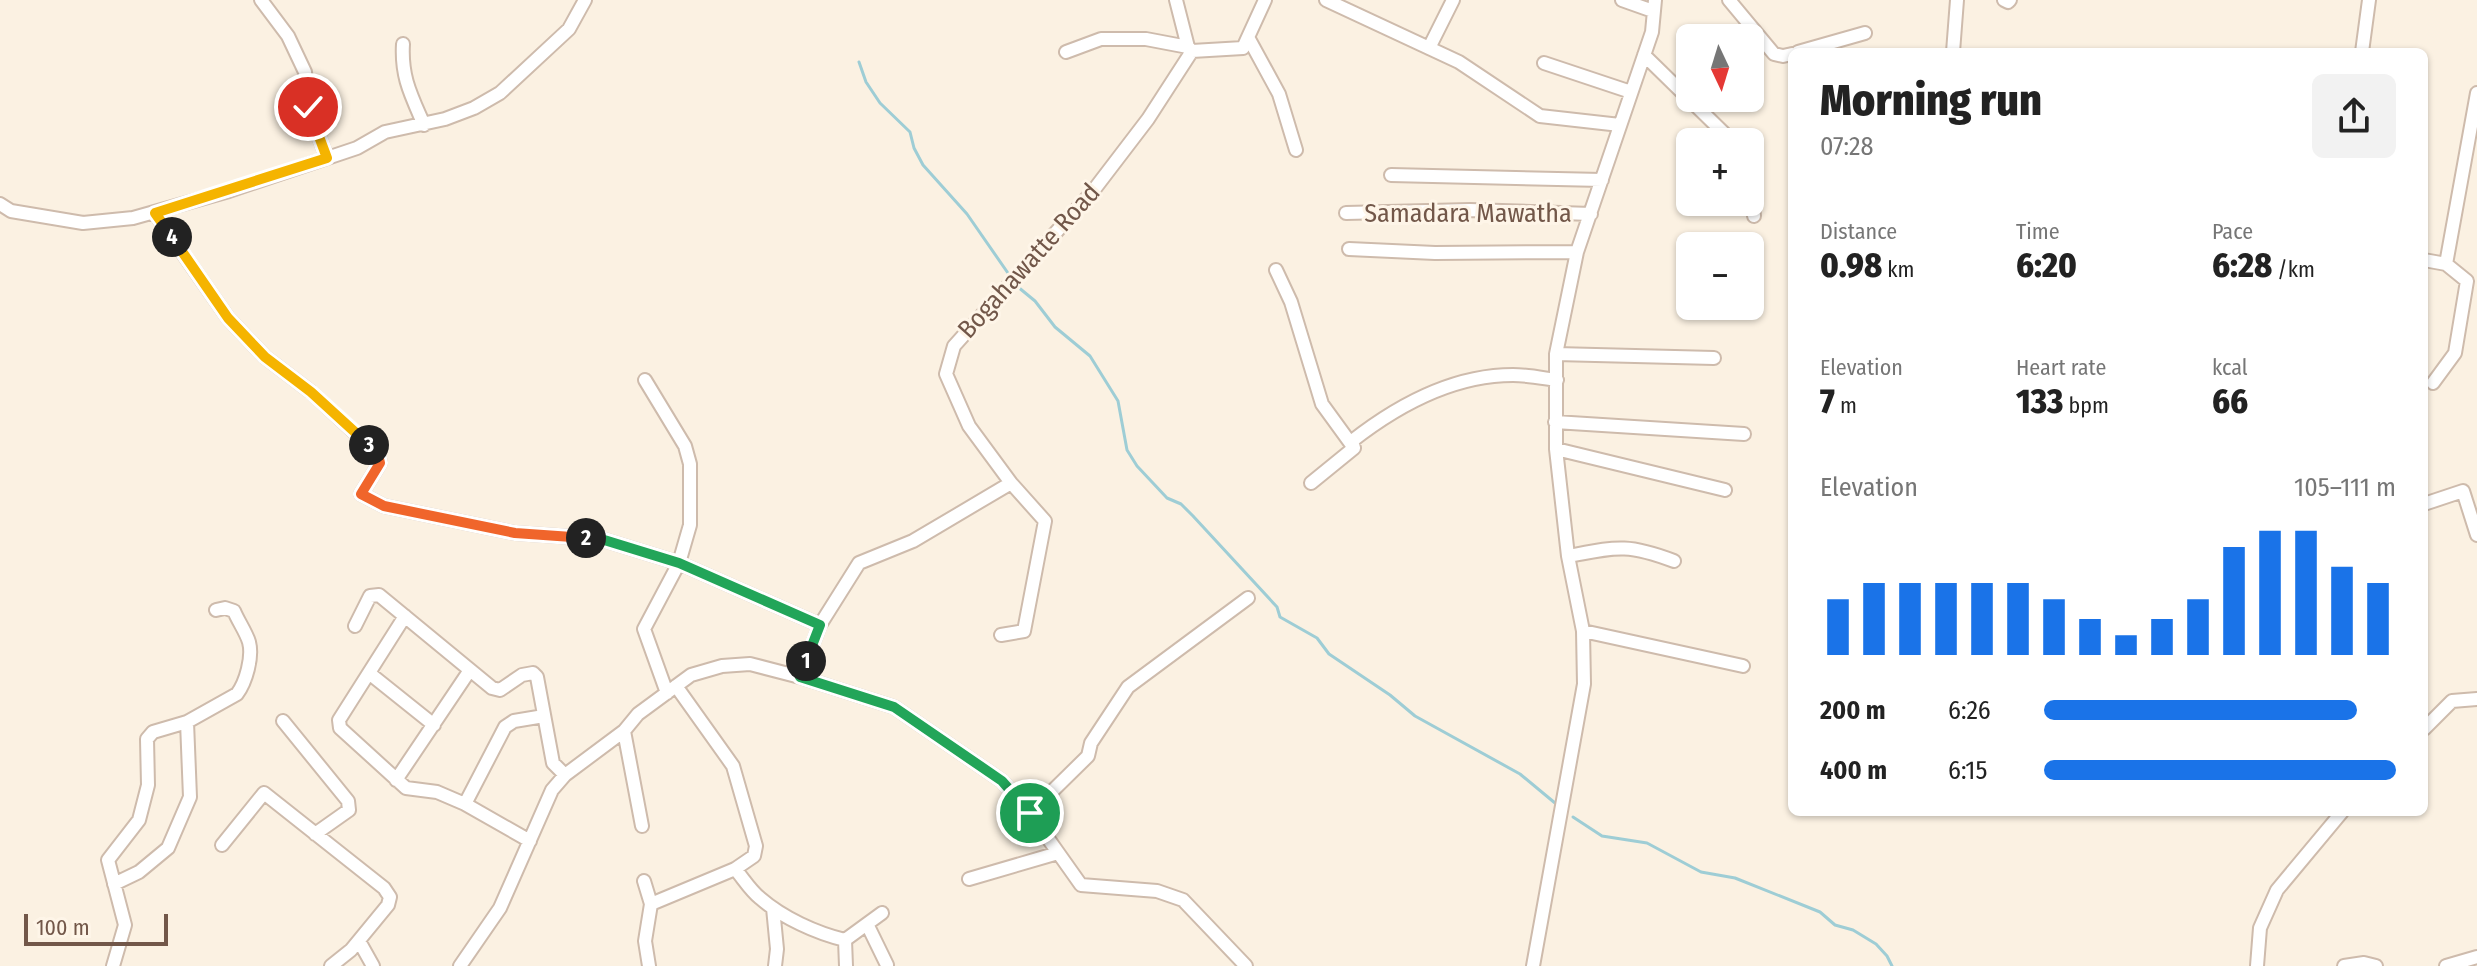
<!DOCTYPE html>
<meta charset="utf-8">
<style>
body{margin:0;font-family:"Fira Sans Condensed",sans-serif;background:#f2f2f2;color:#222;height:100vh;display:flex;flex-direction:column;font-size:30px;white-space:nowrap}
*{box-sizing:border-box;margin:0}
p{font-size:26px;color:#767676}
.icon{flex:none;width:44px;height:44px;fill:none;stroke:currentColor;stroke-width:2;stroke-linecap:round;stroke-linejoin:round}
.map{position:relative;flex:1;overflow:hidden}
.sheet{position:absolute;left:1788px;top:48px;width:640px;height:768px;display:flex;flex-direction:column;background:#fff;border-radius:12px;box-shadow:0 2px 6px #0004}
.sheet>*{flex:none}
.needle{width:52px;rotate:176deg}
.buttons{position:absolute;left:1676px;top:24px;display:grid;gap:16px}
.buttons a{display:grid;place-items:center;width:88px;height:88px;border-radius:12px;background:#fff;box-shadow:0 2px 6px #0004;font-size:40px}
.scale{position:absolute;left:24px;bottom:20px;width:144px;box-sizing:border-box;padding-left:8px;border:4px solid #725749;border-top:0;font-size:22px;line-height:28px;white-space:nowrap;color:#725749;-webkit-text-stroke:6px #fef5e8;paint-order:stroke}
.pin{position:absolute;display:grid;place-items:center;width:68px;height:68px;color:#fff;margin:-34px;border:4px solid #fff;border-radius:50%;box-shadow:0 2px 8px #0007}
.km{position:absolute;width:40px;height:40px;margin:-20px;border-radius:50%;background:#222;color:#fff;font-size:22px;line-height:40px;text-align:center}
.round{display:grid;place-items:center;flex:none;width:84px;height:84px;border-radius:12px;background:#f2f2f2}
.head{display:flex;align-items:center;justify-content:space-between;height:136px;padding:0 32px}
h1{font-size:44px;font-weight:800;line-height:60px}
.metrics{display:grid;grid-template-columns:repeat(3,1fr);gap:12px;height:136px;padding:8px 32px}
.metrics div{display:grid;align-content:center}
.metrics b{font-size:34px;font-weight:800}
.metrics small{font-size:22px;font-weight:400}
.metrics p{font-size:22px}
.chart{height:224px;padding:16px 32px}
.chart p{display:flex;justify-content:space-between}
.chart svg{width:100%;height:144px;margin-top:8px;stroke:#1a73e8;stroke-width:6}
ul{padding:0 32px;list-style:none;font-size:26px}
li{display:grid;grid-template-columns:128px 96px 1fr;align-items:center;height:60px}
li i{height:20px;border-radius:10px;background:#1a73e8}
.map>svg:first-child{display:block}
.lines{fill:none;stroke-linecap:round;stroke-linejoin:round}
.stream{stroke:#9ecdd5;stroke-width:3}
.minor-casing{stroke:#cebbac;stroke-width:16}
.minor{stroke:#fff;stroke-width:12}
.split-1-casing{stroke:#fff;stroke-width:16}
.split-2-casing{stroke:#fff;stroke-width:16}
.split-3-casing{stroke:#fff;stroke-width:16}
.split-4-casing{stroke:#fff;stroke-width:16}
.split-5-casing{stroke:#fff;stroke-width:16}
.split-1{stroke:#22a559;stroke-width:10}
.split-2{stroke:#22a559;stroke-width:10}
.split-3{stroke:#f0652b;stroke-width:10}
.split-4{stroke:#f5b400;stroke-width:10}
.split-5{stroke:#f5b400;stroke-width:10}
.labels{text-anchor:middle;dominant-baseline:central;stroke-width:6;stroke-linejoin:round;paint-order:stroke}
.street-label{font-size:26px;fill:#725749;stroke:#fef5e8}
</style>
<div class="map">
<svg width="2477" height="966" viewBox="0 0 2477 966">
<rect width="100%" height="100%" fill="#fbf1e2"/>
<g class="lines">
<path class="stream" d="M 859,62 L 866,82 L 880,103 L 910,132 L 914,148 L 923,165 L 967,214 L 1010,276
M 1018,287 L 1035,301 L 1055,327 L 1090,356 L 1118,401 L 1127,450 L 1137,466 L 1167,498 L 1181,504 L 1193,516 L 1277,607 L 1280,617 L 1317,638 L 1329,654 L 1390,695 L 1415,716 L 1520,774 L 1555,803
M 1573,817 L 1602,836 L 1647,843 L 1701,872 L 1735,878 L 1820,912 L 1835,925 L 1853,930 L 1876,944 L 1887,956 L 1892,966"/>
<defs>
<path id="minor" d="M 261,0 L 288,36 L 305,72 L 308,107 L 327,158
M 1176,0 L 1188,47
M 1326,0 L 1459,62 L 1540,116 L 1620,125
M 1622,0 L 1653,11
M 1729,0 L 1774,54 L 1783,56 L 1792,54
M 2004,0 L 2008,2 L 2010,0
M 1249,39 L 1279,94 L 1296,150
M 403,44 C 401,77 411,95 424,125
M 1429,48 L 1453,0
M 1066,52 L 1101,39 L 1146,39 L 1188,47 L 1192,51
M 1798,52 L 1865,33
M 1953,52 L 1957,0
M 2362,52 L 2369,0
M 1644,55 L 1733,142
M 1544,63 L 1631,92
M 1391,175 L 1602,180
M 1750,175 L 1754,216
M 0,204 L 11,211 L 83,223 L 133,218 L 229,191 L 357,148 L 385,132 L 445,119 L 474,108 L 500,93 L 569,29 L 585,0
M 155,213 L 228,318 L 265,357 L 311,392 L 378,454 L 380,463 L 361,494 L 384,506 L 515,533 L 601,539 L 679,563 L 820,625
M 1346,213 L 1470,210 L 1591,214
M 1349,249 L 1435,253 L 1577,252
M 2424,260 L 2446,264 L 2477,93
M 1276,270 L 1291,302 L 1322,404 L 1354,448
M 1556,354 L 1714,358
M 645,380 L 685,446 L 690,464 L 690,525 L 679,563 L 644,629 L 667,693
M 2433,383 L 2455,353 L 2467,281 L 2446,264
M 1555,422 L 1744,434
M 1556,449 L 1725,490
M 1311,483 L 1354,448 L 1352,441 C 1398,405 1453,375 1513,375 C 1527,375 1542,378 1557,380
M 2424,504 L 2463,491 L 2477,535
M 1568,556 C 1616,547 1627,543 1674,561
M 405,616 L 339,720 L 340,728 L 406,788 L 437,792 L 465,804 L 530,841
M 355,626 L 370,596 L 379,595 L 492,688 L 500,690 L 522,675 L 533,673 L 537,677 L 553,763 L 565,775
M 1583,631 L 1743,666
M 1001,635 L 1024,631 L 1045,521 L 1011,483
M 369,673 L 434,725
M 800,677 L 894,707 L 1002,781 L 1030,813 L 1081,885 L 1157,891 L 1183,900 L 1246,966
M 283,721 L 348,801 L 349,810 L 315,834
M 2424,729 L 2452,701 L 2477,699
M 624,731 L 642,826
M 396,780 L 470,670
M 465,804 L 505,727 L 514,721 L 544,716
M 1030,813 L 1088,756 L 1091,743 L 1128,687 L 1248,598
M 222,845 L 264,793 L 384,888 L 390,897 L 388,905 L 351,950 L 331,966
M 735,869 C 743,878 750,890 760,898 C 783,918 816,933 845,940 L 882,913
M 969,879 L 1058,853
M 644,881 L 651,904 L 645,941 L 649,966
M 114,884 L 139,872 L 168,848 L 190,797 L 187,722
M 651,904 L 735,869 L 754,856 L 756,846 L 733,766 L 676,686
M 773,908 L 777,949 L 775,966
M 867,924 L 887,965
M 845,940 L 846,966
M 359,941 L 373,966
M 113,966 L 125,925 L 108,860 L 139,820 L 148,785 L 147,739 L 153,732 L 187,722 L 237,694 C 246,682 253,657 249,642 C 246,632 238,621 234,611 L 225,608 L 216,610
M 460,966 L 500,908 L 552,790 L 565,775 L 624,731 L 638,714 L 691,675 L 722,666 L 750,664 L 800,677 L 820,625 L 859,563 L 913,541 L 1011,483 L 969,426 L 946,374 L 954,346 L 1093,191 L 1148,119 L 1192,51 L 1243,48 L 1265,0
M 1533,966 L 1584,684 L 1583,631 L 1568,556 L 1556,449 L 1556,354 L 1577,252 L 1652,32 L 1655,0
M 2257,966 L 2260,928 L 2277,890 L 2342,812
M 2344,966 L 2364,963 L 2376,966
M 2446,966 L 2477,957"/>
</defs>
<use href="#minor" class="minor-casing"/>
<use href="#minor" class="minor"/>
</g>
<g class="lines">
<defs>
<path id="split-1" d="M 806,661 L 800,677 L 894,707 L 1002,781 L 1030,813"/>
<path id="split-2" d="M 586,538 L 601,539 L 679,563 L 820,625 L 806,661"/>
<path id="split-3" d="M 369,445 L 378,454 L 380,463 L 361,494 L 384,506 L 515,533 L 586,538"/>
<path id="split-4" d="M 172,237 L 228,318 L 265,357 L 311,392 L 369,445"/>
<path id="split-5" d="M 172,237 L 155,213 L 327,158 L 308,107"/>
</defs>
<use href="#split-1" class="split-1-casing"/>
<use href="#split-2" class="split-2-casing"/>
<use href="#split-3" class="split-3-casing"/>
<use href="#split-4" class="split-4-casing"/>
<use href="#split-5" class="split-5-casing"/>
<use href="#split-1" class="split-1"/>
<use href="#split-2" class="split-2"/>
<use href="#split-3" class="split-3"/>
<use href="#split-4" class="split-4"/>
<use href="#split-5" class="split-5"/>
</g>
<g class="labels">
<g class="street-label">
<text x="1468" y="213">Samadara Mawatha</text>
<text transform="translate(1029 261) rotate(-48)">Bogahawatte Road</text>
</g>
</g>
</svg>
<div class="buttons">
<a><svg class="needle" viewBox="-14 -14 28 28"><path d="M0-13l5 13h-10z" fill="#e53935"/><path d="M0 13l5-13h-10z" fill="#767676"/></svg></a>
<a>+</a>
<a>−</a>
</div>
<div class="scale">100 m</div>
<div class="pin" style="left:1030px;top:813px;background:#1e9e55"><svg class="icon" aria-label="arrive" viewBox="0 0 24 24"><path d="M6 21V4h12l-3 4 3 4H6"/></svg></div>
<div class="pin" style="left:308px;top:107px;background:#d93025"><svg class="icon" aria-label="check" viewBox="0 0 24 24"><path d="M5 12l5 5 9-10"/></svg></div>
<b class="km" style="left:806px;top:661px">1</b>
<b class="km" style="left:586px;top:538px">2</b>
<b class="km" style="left:369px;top:445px">3</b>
<b class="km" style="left:172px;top:237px">4</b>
<section class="sheet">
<div class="head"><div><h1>Morning run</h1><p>07:28</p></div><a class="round"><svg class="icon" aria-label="share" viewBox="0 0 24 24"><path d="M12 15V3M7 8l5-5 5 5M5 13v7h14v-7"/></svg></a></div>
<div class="metrics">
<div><p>Distance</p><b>0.98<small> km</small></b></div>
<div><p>Time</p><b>6:20</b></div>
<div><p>Pace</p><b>6:28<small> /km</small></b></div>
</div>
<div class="metrics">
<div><p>Elevation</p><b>7<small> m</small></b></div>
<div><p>Heart rate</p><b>133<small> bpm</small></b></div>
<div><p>kcal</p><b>66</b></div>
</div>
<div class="chart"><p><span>Elevation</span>105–111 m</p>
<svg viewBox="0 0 160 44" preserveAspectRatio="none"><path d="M5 44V27M15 44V22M25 44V22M35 44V22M45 44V22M55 44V22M65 44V27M75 44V33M85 44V38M95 44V33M105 44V27M115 44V11M125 44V6M135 44V6M145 44V17M155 44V22"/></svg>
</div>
<ul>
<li><b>200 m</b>6:26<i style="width:89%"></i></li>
<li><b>400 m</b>6:15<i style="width:100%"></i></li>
</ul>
</section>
</div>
